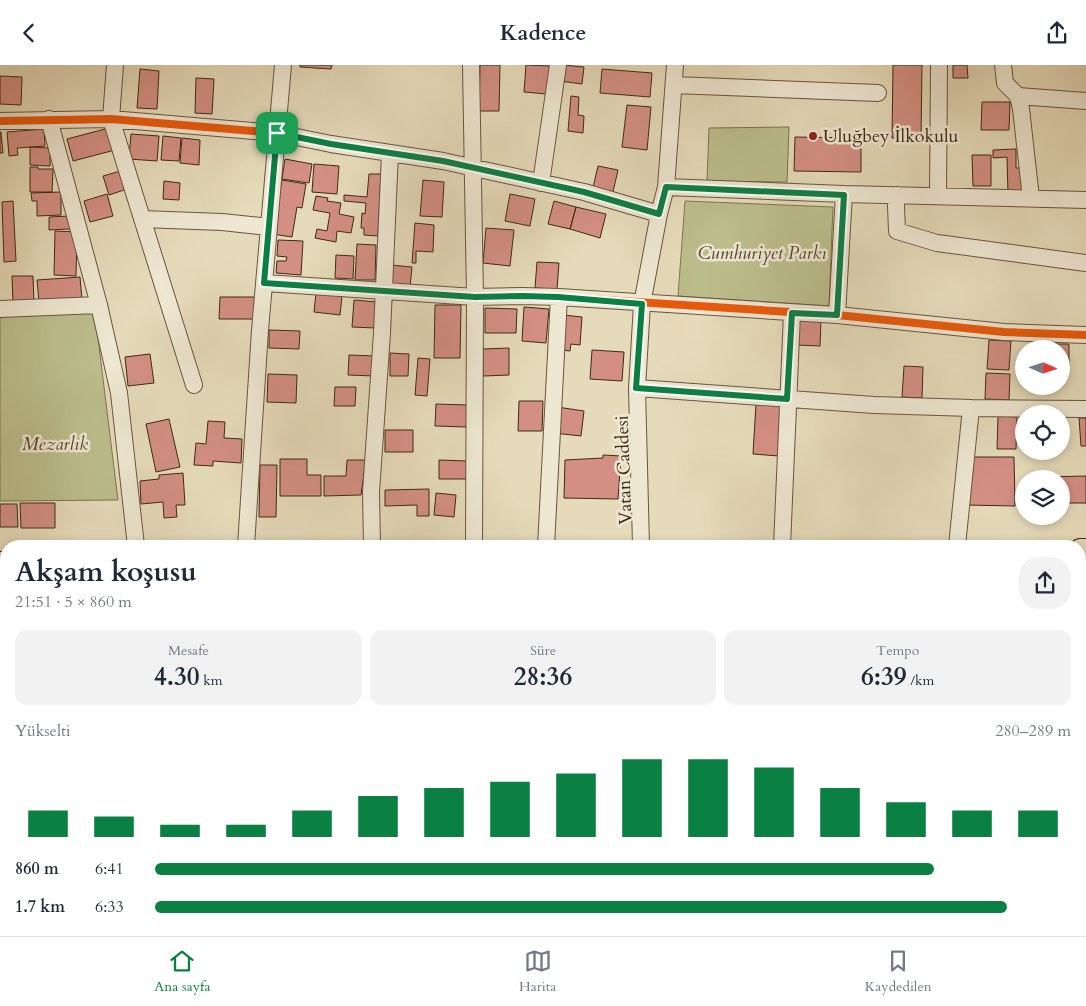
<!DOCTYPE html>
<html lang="tr">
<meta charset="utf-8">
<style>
body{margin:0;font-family:Cardo,serif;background:#f2f2f3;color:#1f2937;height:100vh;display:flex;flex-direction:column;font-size:19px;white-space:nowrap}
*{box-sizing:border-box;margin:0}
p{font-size:16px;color:#747a83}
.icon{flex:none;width:28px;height:28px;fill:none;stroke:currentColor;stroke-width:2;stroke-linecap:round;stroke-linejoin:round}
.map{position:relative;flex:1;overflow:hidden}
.sheet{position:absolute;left:0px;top:475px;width:1086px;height:396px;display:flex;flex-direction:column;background:#fff;border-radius:20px 20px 0 0;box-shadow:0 2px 8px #0003}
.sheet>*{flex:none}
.needle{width:32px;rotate:93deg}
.controls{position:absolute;left:1015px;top:275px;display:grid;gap:10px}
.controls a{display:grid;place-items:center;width:55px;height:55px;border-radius:50%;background:#fff;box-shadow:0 2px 8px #0003;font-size:25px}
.pin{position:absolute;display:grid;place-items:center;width:42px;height:42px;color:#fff;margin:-21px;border-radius:10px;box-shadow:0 2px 8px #0006}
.round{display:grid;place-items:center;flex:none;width:52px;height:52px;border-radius:20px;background:#f2f2f3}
.summary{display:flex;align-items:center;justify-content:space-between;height:85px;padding:0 15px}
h1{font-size:28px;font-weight:800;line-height:38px}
.stats{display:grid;grid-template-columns:repeat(3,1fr);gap:8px;height:85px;padding:5px 15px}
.stats div{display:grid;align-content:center;border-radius:12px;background:#f2f2f3;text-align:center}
.stats b{font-size:25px;font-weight:800}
.stats small{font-size:14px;font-weight:400}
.stats p{font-size:14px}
.chart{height:140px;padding:10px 15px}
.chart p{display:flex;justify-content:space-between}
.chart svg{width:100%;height:90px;margin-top:5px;stroke:#0b8043;stroke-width:6}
ul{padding:0 15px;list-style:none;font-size:16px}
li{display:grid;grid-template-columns:80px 60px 1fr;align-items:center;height:38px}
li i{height:12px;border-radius:6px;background:#0b8043}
header{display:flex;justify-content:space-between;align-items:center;height:65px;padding:0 15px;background:#fff;font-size:22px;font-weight:800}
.dock{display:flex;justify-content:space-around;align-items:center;height:70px;border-top:1px solid #e0e1e3;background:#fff;font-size:14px;color:#747a83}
.dock a{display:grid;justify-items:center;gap:2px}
.dock .active{color:#0b8043}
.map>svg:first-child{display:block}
.green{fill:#bbbd8b;stroke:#7d744f}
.building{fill:#d38f83;stroke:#3f2a13}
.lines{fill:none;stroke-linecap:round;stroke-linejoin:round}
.minor-casing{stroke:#68563c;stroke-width:18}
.major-casing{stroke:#3f2a13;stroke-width:22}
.minor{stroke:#eee7d2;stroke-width:16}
.major{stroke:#e5dab9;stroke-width:20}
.cycleway-casing{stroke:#eee7d2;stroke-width:11}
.cycleway{stroke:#e8590c;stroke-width:8}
.route-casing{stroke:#fff;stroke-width:10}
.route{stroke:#0b8043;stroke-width:6}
.poi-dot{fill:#8f2418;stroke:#eee7d2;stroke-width:2}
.labels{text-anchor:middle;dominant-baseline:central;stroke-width:5;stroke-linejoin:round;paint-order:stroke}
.poi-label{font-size:18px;fill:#3f2a13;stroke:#eee7d2;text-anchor:start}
.park-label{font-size:18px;font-style:italic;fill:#58472b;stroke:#eee7d2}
.street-label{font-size:18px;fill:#3f2a13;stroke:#eee7d2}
</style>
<header><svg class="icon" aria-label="back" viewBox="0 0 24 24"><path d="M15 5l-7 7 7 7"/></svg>Kadence<svg class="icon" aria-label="share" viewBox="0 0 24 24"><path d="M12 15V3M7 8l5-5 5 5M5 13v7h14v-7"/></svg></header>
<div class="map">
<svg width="1086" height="871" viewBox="0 0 1086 871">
<rect width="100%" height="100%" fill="#e5dab9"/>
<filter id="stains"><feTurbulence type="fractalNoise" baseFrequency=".004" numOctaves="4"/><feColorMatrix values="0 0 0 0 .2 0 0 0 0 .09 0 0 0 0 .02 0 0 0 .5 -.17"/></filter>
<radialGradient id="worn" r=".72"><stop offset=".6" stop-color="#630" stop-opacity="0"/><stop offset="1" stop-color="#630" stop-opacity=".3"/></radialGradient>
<path class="green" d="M 789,62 L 787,117 L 707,116 L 709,63 Z
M 685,136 L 833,142 L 829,241 L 678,231 Z
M 90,246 L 95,249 L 118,435 L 0,436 L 0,249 Z"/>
<path class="building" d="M 300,0 L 332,0 L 331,4 L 300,2 Z
M 480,0 L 500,0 L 499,46 L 479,46 Z
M 526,0 L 550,1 L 547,29 L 524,27 Z
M 563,0 L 584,2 L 582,19 L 560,16 Z
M 893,0 L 922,0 L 921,74 L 892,73 Z
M 953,0 L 967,0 L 968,13 L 953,13 Z
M 140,4 L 159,6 L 157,44 L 137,43 Z
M 602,4 L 652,8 L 650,32 L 600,28 Z
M 0,11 L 22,12 L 21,40 L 0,39 Z
M 196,13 L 214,14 L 212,49 L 195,48 Z
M 571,31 L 579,32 L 578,50 L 584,51 L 583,68 L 568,66 Z
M 982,37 L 1010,37 L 1009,65 L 981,65 Z
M 627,40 L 651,42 L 647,85 L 622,82 Z
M 109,63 L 115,85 L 73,96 L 67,74 Z
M 44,64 L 45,81 L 17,83 L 18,90 L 9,91 L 7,67 Z
M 0,67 L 1,67 L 3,88 L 0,88 Z
M 131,69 L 159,71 L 157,96 L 129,94 Z
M 163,71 L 181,73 L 179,96 L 161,95 Z
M 795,72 L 861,73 L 861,107 L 794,106 Z
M 182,73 L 200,75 L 199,100 L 180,98 Z
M 30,82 L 50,83 L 50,101 L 30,100 Z
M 1016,84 L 1016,103 L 1023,103 L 1023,128 L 1008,129 L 1007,92 L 993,93 L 993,85 Z
M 972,90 L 991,90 L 991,121 L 973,121 Z
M 285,94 L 312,99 L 309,118 L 282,114 Z
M 314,99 L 339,101 L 337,129 L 312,127 Z
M 598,101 L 618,105 L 612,131 L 592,127 Z
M 30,102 L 38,102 L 38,104 L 53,104 L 52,127 L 30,127 Z
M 124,105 L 130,123 L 109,130 L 103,111 Z
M 369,109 L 381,109 L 378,171 L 364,170 L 364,163 L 361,163 L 362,148 L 365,149 L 366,138 L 344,136 L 344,130 L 367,132 Z
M 282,115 L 306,119 L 302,143 L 297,142 L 292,172 L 272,169 Z
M 423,115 L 444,117 L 442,152 L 420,151 Z
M 164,116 L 180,118 L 179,135 L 163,134 Z
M 61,127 L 61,150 L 37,151 L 37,136 L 32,136 L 31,128 Z
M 107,129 L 113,151 L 90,157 L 84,136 Z
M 510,129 L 535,134 L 530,161 L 505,156 Z
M 316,131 L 328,133 L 327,136 L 341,138 L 339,149 L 354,152 L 351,168 L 337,166 L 336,177 L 315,173 L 317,164 L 327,166 L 330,148 L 313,145 Z
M 13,136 L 16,196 L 4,197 L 2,137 Z
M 554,136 L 576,142 L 570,164 L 548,159 Z
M 576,142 L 606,149 L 600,173 L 570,164 Z
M 69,151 L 70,164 L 49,165 L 49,152 Z
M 415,158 L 434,160 L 433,187 L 416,186 L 416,198 L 412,198 Z
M 486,163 L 514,165 L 510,201 L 483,198 Z
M 55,166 L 77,167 L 76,211 L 54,210 Z
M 278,175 L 303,176 L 301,210 L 276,208 L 277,196 L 286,196 L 287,192 L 277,191 Z
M 357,179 L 376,180 L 375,215 L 355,215 Z
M 336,190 L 354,191 L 353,214 L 335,213 Z
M 537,197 L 559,198 L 557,224 L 535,223 Z
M 391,200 L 412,202 L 410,222 L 389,220 Z
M 12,211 L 33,211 L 34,238 L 13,239 Z
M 80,212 L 82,235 L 39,237 L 37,215 Z
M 316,228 L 342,231 L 340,250 L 314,247 Z
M 220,232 L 255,232 L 255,254 L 219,254 Z
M 354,235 L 377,237 L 375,263 L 352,262 Z
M 435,240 L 461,240 L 460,293 L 434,293 Z
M 524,242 L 549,244 L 546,278 L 522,276 Z
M 485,243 L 517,244 L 516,268 L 485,268 Z
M 563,250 L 582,252 L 580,280 L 571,279 L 570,286 L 561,285 Z
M 797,255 L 821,256 L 820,281 L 796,280 Z
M 269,265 L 300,266 L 299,284 L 269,283 Z
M 989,275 L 1011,276 L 1009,305 L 987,304 Z
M 1046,279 L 1069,279 L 1069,304 L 1061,304 L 1061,284 L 1046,284 Z
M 509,283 L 509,310 L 483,311 L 483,284 Z
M 592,285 L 624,287 L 622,316 L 590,314 Z
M 390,288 L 409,289 L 408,311 L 390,311 Z
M 150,289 L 154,318 L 128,321 L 125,292 Z
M 349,290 L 376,291 L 375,311 L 348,310 Z
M 418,293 L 430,294 L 427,331 L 415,330 Z
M 904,301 L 923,302 L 922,333 L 902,332 Z
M 986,308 L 1010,309 L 1009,335 L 985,334 Z
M 268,309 L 297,310 L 296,338 L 267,337 Z
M 335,322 L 356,322 L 355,341 L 334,341 Z
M 519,336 L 543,336 L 542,366 L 518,366 Z
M 436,339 L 468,340 L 466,362 L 435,361 Z
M 756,339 L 782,340 L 779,391 L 753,389 Z
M 557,342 L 584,346 L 581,371 L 554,368 Z
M 998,351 L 1017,352 L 1016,384 L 997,384 Z
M 1079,353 L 1086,353 L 1086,381 L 1081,381 Z
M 169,354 L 180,402 L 156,407 L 146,359 Z
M 208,356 L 225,357 L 224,373 L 242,374 L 241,398 L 213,396 L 213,401 L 194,400 L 196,378 L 206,379 Z
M 385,365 L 413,365 L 413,387 L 385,387 Z
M 603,390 L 621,391 L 618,434 L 564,433 L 565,395 L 603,393 Z
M 970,392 L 1014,392 L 1015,441 L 966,440 Z
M 280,394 L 307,394 L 307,410 L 321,410 L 321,431 L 280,431 Z
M 347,395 L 366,395 L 361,430 L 324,431 L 324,411 L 346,411 Z
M 439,395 L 467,396 L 467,414 L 439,414 Z
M 260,400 L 277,400 L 276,452 L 259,452 Z
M 183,408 L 185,440 L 176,440 L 177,452 L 164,453 L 163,437 L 141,439 L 140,416 L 159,414 L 159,410 Z
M 1086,411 L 1086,438 L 1061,438 L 1061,414 L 1045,414 L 1045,412 Z
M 429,424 L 429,451 L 417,451 L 417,440 L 385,441 L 385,425 Z
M 436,428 L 456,430 L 454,452 L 434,450 Z
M 20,438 L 55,438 L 55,463 L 21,463 Z
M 0,439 L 17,439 L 18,462 L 0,462 Z
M 0,552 L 6,552 L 6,602 L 0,602 Z
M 308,865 L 340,865 L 341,871 L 308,871 Z
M 499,865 L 524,865 L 524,869 L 499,871 Z
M 571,865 L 594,865 L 594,869 L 571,871 Z
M 731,865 L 761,865 L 731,868 Z"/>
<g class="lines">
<defs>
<path id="minor" d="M 115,0 L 111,54 L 194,320
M 471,0 L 475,232 L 474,481
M 1003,0 L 1005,18 L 1018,31 L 1021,44 L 1031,133
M 674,20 L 878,28
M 1018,31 L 1086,36
M 49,54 L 99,240 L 119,328 L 136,481
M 0,56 L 111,54 L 277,68 L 331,79 L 443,96 L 584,127 L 659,149
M 541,118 L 558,0
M 666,122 L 844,129 L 1086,135
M 897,130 L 896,141 L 897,166 L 937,178 L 1086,198
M 938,131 L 939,0
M 142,154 L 222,157 L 269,162
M 265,218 L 475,232 L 522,231 L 559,232 L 837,250 L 1004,267 L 1086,270
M 0,244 L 99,240
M 837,250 L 844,129
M 637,323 L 874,340 L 971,343 L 1086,344
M 246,481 L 260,265 L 283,0
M 372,481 L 371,427 L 382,268 L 390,88
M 546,481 L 559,232
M 641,481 L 637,323 L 642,239 L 659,149 L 666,122 L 675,0
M 782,481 L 792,248
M 957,481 L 971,343
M 0,668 L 6,668
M 0,804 L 6,804
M 1080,838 L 1086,838
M 370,865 L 373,871
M 772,865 L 773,871
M 120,871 L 120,865
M 194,871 L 194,865
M 358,871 L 358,865"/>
<path id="major" d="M 1080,484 L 1086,484
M 0,497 L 6,497
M 1080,511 L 1086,511
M 0,526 L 6,526"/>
</defs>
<use href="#minor" class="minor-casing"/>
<use href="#major" class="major-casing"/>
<use href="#minor" class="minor"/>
<use href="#major" class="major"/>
<defs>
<path id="cycleway" d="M 0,56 L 111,54 L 277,68 L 331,79 L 443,96 L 584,127 L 659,149
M 265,218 L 475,232 L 522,231 L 559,232 L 837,250 L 1004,267 L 1086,270"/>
</defs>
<use href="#cycleway" class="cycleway-casing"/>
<use href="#cycleway" class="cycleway"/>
</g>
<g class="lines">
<defs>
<path id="route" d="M 277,68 L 331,79 L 443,96 L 584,127 L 659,149 L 666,122 L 844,130 L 837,250 L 792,248 L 787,334 L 636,323 L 642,239 L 558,232 L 522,231 L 475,232 L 264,218 Z"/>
</defs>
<use href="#route" class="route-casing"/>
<use href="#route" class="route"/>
</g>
<circle class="poi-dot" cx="813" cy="71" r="5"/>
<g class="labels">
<g class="poi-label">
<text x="823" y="71">Uluğbey İlkokulu</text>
</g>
<g class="park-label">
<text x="762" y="188">Cumhuriyet Parkı</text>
<text x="55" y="379">Mezarlık</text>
</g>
<g class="street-label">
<text transform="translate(624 405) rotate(-92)">Vatan Caddesi</text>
</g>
</g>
<rect width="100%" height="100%" filter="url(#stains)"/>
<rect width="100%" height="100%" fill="url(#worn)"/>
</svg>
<div class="controls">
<a><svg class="needle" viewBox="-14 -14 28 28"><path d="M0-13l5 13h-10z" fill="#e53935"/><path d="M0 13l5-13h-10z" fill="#747a83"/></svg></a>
<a><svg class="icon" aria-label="locate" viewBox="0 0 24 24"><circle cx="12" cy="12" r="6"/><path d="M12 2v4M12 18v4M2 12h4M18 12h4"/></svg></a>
<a><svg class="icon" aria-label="layers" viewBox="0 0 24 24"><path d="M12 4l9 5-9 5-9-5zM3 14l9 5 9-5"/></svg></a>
</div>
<div class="pin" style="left:277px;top:68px;background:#1e9e55"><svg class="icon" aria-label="arrive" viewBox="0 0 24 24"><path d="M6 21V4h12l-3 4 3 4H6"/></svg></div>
<section class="sheet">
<div class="summary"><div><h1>Akşam koşusu</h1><p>21:51 · 5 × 860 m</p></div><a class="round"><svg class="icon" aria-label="share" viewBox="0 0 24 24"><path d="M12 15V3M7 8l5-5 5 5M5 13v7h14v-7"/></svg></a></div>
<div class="stats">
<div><p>Mesafe</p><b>4.30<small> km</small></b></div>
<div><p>Süre</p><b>28:36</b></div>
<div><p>Tempo</p><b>6:39<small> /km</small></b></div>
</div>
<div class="chart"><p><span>Yükselti</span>280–289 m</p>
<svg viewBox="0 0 160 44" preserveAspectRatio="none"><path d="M5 44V31M15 44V34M25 44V38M35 44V38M45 44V31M55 44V24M65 44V20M75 44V17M85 44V13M95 44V6M105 44V6M115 44V10M125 44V20M135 44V27M145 44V31M155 44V31"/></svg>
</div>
<ul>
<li><b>860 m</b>6:41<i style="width:85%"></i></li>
<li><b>1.7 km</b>6:33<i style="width:93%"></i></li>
</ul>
</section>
</div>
<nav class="dock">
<a class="active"><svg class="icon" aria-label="home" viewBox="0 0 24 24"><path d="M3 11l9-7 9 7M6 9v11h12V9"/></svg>Ana sayfa</a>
<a><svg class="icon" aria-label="map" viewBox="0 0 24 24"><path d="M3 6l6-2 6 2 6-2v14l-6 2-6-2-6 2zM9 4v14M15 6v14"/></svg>Harita</a>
<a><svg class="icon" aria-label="saved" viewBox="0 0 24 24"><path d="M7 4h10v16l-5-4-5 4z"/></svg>Kaydedilen</a>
</nav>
